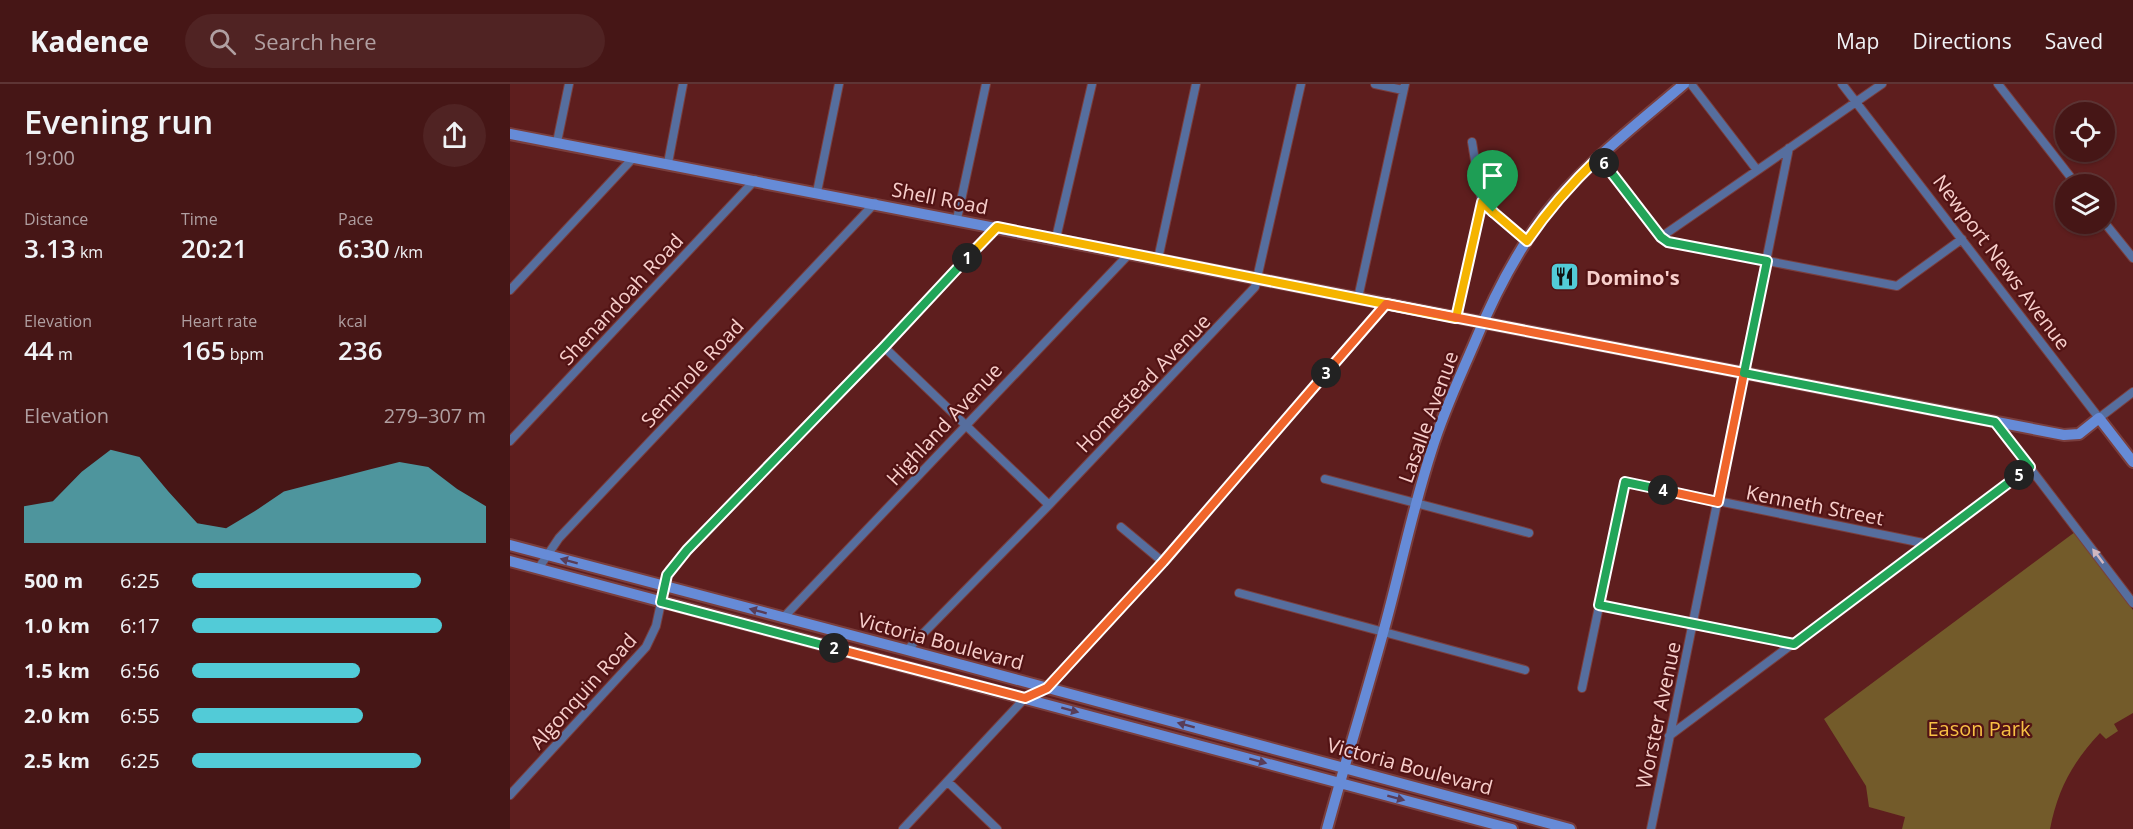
<!DOCTYPE html>
<meta charset="utf-8">
<style>
body{margin:0;font-family:"Open Sans",sans-serif;background:#502323;color:#f1f3f6;height:100vh;display:flex;flex-direction:column;font-size:22px;white-space:nowrap}
*{box-sizing:border-box;margin:0}
p{font-size:20px;color:#b09fa1}
.icon{flex:none;width:33px;height:33px;fill:none;stroke:currentColor;stroke-width:2;stroke-linecap:round;stroke-linejoin:round}
.map{position:relative;flex:1;overflow:hidden}
.details{display:flex;flex-direction:column;background:#461616;width:510px}
.details>*{flex:none}
.fabs{position:absolute;left:1545px;top:18px;display:grid;gap:12px}
.fabs a{display:grid;place-items:center;width:60px;height:60px;border-radius:50%;background:#461616;box-shadow:0 2px 4px #0004,0 0 0 2px #5e3535;font-size:30px}
.pin{position:absolute;display:grid;place-items:center;width:51px;height:51px;color:#fff;margin:-62px -26px;border-radius:50% 50% 50% 0;rotate:-45deg;box-shadow:0 0 6px #0007}
.pin .icon{rotate:45deg}
.km{position:absolute;width:30px;height:30px;margin:-15px;border-radius:50%;background:#222;color:#fff;font-size:16px;line-height:30px;text-align:center}
.round{display:grid;place-items:center;flex:none;width:63px;height:63px;border-radius:32px;background:#502323}
.headline{display:flex;align-items:center;justify-content:space-between;height:102px;padding:0 24px}
h1{font-size:33px;font-weight:600;line-height:45px}
.stats{display:grid;grid-template-columns:repeat(3,1fr);gap:9px;height:102px;padding:6px 24px}
.stats div{display:grid;align-content:center}
.stats b{font-size:26px;font-weight:600}
.stats small{font-size:16px;font-weight:400}
.stats p{font-size:16px}
.chart{height:168px;padding:12px 24px}
.chart p{display:flex;justify-content:space-between}
.chart svg{width:100%;height:108px;margin-top:6px;fill:#52cbd7;opacity:.7}
ul{padding:0 24px;list-style:none;font-size:20px}
li{display:grid;grid-template-columns:96px 72px 1fr;align-items:center;height:45px}
li i{height:15px;border-radius:8px;background:#52cbd7}
header{display:flex;align-items:center;gap:36px;box-sizing:border-box;height:84px;padding:0 30px;background:#461616;border-bottom:2px solid #5e3535}
header strong{font-size:28px}
nav{display:flex;gap:33px;margin-inline-start:auto;font-size:21px}
.search{width:420px;height:54px;background:#502323;display:flex;align-items:center;gap:15px;box-sizing:border-box;padding:0 21px;border-radius:33px;color:#b09fa1;font-size:22px}
main{display:flex;flex:1;min-height:0}
.map>svg:first-child{display:block}
.green{fill:#735b2a}
.lines{fill:none;stroke-linecap:round;stroke-linejoin:round}
.street-casing{stroke:#7a3e3d;stroke-width:10}
.secondary-casing{stroke:#7a3e3d;stroke-width:14}
.street{stroke:#566e9e;stroke-width:8}
.secondary{stroke:#668bd7;stroke-width:10}
.oneway{fill:#d0b7c0}
.oneway2{fill:#593d58}
.split-1-casing{stroke:#fff;stroke-width:12}
.split-2-casing{stroke:#fff;stroke-width:12}
.split-3-casing{stroke:#fff;stroke-width:12}
.split-4-casing{stroke:#fff;stroke-width:12}
.split-5-casing{stroke:#fff;stroke-width:12}
.split-6-casing{stroke:#fff;stroke-width:12}
.split-7-casing{stroke:#fff;stroke-width:12}
.split-1{stroke:#f5b400;stroke-width:8}
.split-2{stroke:#22a559;stroke-width:8}
.split-3{stroke:#f0652b;stroke-width:8}
.split-4{stroke:#f0652b;stroke-width:8}
.split-5{stroke:#22a559;stroke-width:8}
.split-6{stroke:#22a559;stroke-width:8}
.split-7{stroke:#f5b400;stroke-width:8}
.labels{text-anchor:middle;dominant-baseline:central;stroke-width:4.5;stroke-linejoin:round;paint-order:stroke}
.street-label{font-size:20px;fill:#f8cfcc;stroke:#521314}
.poi-label{font-size:20px;font-weight:bold;fill:#f8cfcc;stroke:#521314;text-anchor:start}
.park-label{font-size:20px;fill:#f8c044;stroke:#521314}
</style>
<header>
<strong>Kadence</strong>
<div class="search"><svg class="icon" aria-label="search" viewBox="0 0 24 24"><circle cx="10" cy="10" r="6"/><path d="M15 15l6 6"/></svg>Search here</div>
<nav><a>Map</a><a>Directions</a><a>Saved</a></nav>
</header>
<main>
<section class="details">
<div class="headline"><div><h1>Evening run</h1><p>19:00</p></div><a class="round"><svg class="icon" aria-label="share" viewBox="0 0 24 24"><path d="M12 15V3M7 8l5-5 5 5M5 13v7h14v-7"/></svg></a></div>
<div class="stats">
<div><p>Distance</p><b>3.13<small> km</small></b></div>
<div><p>Time</p><b>20:21</b></div>
<div><p>Pace</p><b>6:30<small> /km</small></b></div>
</div>
<div class="stats">
<div><p>Elevation</p><b>44<small> m</small></b></div>
<div><p>Heart rate</p><b>165<small> bpm</small></b></div>
<div><p>kcal</p><b>236</b></div>
</div>
<div class="chart"><p><span>Elevation</span>279–307 m</p>
<svg viewBox="0 0 160 44" preserveAspectRatio="none"><path d="M0 44V29L10 27L20 15L30 6L40 9L50 23L60 36L70 38L80 31L90 23L100 20L110 17L120 14L130 11L140 13L150 22L160 29V44z"/></svg>
</div>
<ul>
<li><b>500 m</b>6:25<i style="width:78%"></i></li>
<li><b>1.0 km</b>6:17<i style="width:85%"></i></li>
<li><b>1.5 km</b>6:56<i style="width:57%"></i></li>
<li><b>2.0 km</b>6:55<i style="width:58%"></i></li>
<li><b>2.5 km</b>6:25<i style="width:78%"></i></li>
</ul>
</section>
<div class="map">
<svg width="1623" height="745" viewBox="0 0 1623 745">
<rect width="100%" height="100%" fill="#5e1e1e"/>
<path class="green" d="M 1565,448 L 1623,526 L 1623,629 L 1604,640 L 1608,647 L 1596,655 L 1590,649 C 1562,679 1548,705 1540,745 L 1392,745 L 1395,733 L 1359,723 L 1356,702 L 1314,635 Z"/>
<g class="lines">
<defs>
<path id="street" d="M 865,0 L 893,6
M 1181,0 L 1247,86
M 1332,0 L 1589,334 L 1623,308
M 1488,0 L 1566,100
M 47,58 L 59,0
M 1089,73 L 1151,153 L 1159,158 L 1387,202 L 1452,155
M 158,79 L 173,0
M 307,108 L 329,0
M 972,119 L 1016,157
M 447,135 L 476,0
M 1594,138 L 1623,174
M 1151,153 L 1372,0
M 546,154 L 582,0
M 648,175 L 686,0
M 0,206 L 124,73
M 848,214 L 895,0
M 946,234 L 972,119 L 962,58
M 374,263 L 539,421
M 1485,338 L 1623,519
M 0,357 L 245,96
M 815,395 L 1019,449
M 611,443 L 653,478
M 28,485 L 49,454 L 365,119
M 729,509 L 1015,586
M 1089,521 L 1284,560
M 273,534 L 620,169
M 397,566 L 539,421 L 745,203 L 791,0
M 1072,604 L 1115,398 L 1418,460
M 1159,652 L 1520,383
M 438,698 L 487,745
M 0,711 L 136,563 L 146,542 L 157,491 L 160,485 L 374,263 L 487,143
M 393,745 L 515,614 L 537,604 L 653,478 L 876,220
M 1141,745 L 1279,64"/>
<path id="secondary" d="M 0,50 L 1554,351 L 1569,350 L 1589,334 L 1623,378
M 0,461 L 397,566 L 1060,745
M 0,477 L 1002,745
M 817,745 C 835,679 855,615 873,549 C 890,488 902,426 922,365 C 933,329 949,295 964,260 C 982,216 1004,172 1033,133 C 1072,82 1125,42 1174,0"/>
</defs>
<use href="#street" class="street-casing"/>
<use href="#secondary" class="secondary-casing"/>
<use href="#street" class="street"/>
<use href="#secondary" class="secondary"/>
</g>
<defs><path id="oneway-solid" d="M-6-.8H1V-3.2L6.5 0L1 3.2V.8H-6Z" transform="scale(1.5)"/></defs>
<use class="oneway" href="#oneway-solid" transform="translate(1588 472) rotate(-127)"/>
<g class="oneway2">
<use href="#oneway-solid" transform="translate(59 477) rotate(-165)"/>
<use href="#oneway-solid" transform="translate(248 527) rotate(-165)"/>
<use href="#oneway-solid" transform="translate(560 626) rotate(15)"/>
<use href="#oneway-solid" transform="translate(676 641) rotate(-165)"/>
<use href="#oneway-solid" transform="translate(748 677) rotate(15)"/>
<use href="#oneway-solid" transform="translate(886 714) rotate(15)"/>
</g>
<g class="lines">
<defs>
<path id="split-1" d="M 457,174 L 487,143 L 946,234 L 972,118 L 983,128"/>
<path id="split-2" d="M 324,564 L 151,518 L 157,491 L 177,466 L 374,263 L 457,174"/>
<path id="split-3" d="M 324,564 L 515,614 L 537,604 L 653,478 L 816,289"/>
<path id="split-4" d="M 816,289 L 876,220 L 1234,289 L 1208,418 L 1153,406"/>
<path id="split-5" d="M 1153,406 L 1115,398 L 1089,521 L 1284,560 L 1509,391"/>
<path id="split-6" d="M 1094,79 L 1151,153 L 1158,158 L 1257,177 L 1234,289 L 1485,338 L 1520,383 L 1509,391"/>
<path id="split-7" d="M 983,128 L 1017,157 C 1038,126 1062,99 1089,73 L 1094,79"/>
</defs>
<use href="#split-1" class="split-1-casing"/>
<use href="#split-2" class="split-2-casing"/>
<use href="#split-3" class="split-3-casing"/>
<use href="#split-4" class="split-4-casing"/>
<use href="#split-5" class="split-5-casing"/>
<use href="#split-6" class="split-6-casing"/>
<use href="#split-7" class="split-7-casing"/>
<use href="#split-1" class="split-1"/>
<use href="#split-2" class="split-2"/>
<use href="#split-3" class="split-3"/>
<use href="#split-4" class="split-4"/>
<use href="#split-5" class="split-5"/>
<use href="#split-6" class="split-6"/>
<use href="#split-7" class="split-7"/>
</g>
<defs>
<symbol id="restaurant-square" viewBox="-11 -11 22 22"><rect x="-9" y="-9" width="18" height="18" rx="4" fill="#52cbd7" stroke="#521314"/><path d="M-5-6h1v4h1v-4h1v4h1v-4h1v5L-1.5 .5V6h-2V.5L-5-1ZM5-6V6H3V1.5H1.5Q1.5-4 5-6Z" fill="#111"/></symbol>
</defs>
<g fill-rule="evenodd">
<use href="#restaurant-square" x="1038" y="176" width="33" height="33"/>
</g>
<g class="labels">
<g class="street-label">
<text transform="translate(430 114) rotate(11)">Shell Road</text>
<text transform="translate(1492 178) rotate(53)">Newport News Avenue</text>
<text transform="translate(111 215) rotate(-47)">Shenandoah Road</text>
<text transform="translate(182 289) rotate(-47)">Seminole Road</text>
<text transform="translate(633 299) rotate(-46)">Homestead Avenue</text>
<text transform="translate(918 333) rotate(-70)">Lasalle Avenue</text>
<text transform="translate(434 340) rotate(-47)">Highland Avenue</text>
<text transform="translate(1305 421) rotate(11)">Kenneth Street</text>
<text transform="translate(431 557) rotate(15)">Victoria Boulevard</text>
<text transform="translate(73 607) rotate(-48)">Algonquin Road</text>
<text transform="translate(1148 631) rotate(-78)">Worster Avenue</text>
<text transform="translate(900 682) rotate(15)">Victoria Boulevard</text>
</g>
<g class="poi-label">
<text x="1076" y="193">Domino's</text>
</g>
<g class="park-label">
<text x="1469" y="644">Eason Park</text>
</g>
</g>
</svg>
<div class="fabs">
<a><svg class="icon" aria-label="locate" viewBox="0 0 24 24"><circle cx="12" cy="12" r="6"/><path d="M12 2v4M12 18v4M2 12h4M18 12h4"/></svg></a>
<a><svg class="icon" aria-label="layers" viewBox="0 0 24 24"><path d="M12 4l9 5-9 5-9-5zM3 14l9 5 9-5"/></svg></a>
</div>
<div class="pin" style="left:983px;top:128px;background:#1e9e55"><svg class="icon" aria-label="arrive" viewBox="0 0 24 24"><path d="M6 21V4h12l-3 4 3 4H6"/></svg></div>
<b class="km" style="left:457px;top:174px">1</b>
<b class="km" style="left:324px;top:564px">2</b>
<b class="km" style="left:816px;top:289px">3</b>
<b class="km" style="left:1153px;top:406px">4</b>
<b class="km" style="left:1509px;top:391px">5</b>
<b class="km" style="left:1094px;top:79px">6</b>
</div>
</main>
